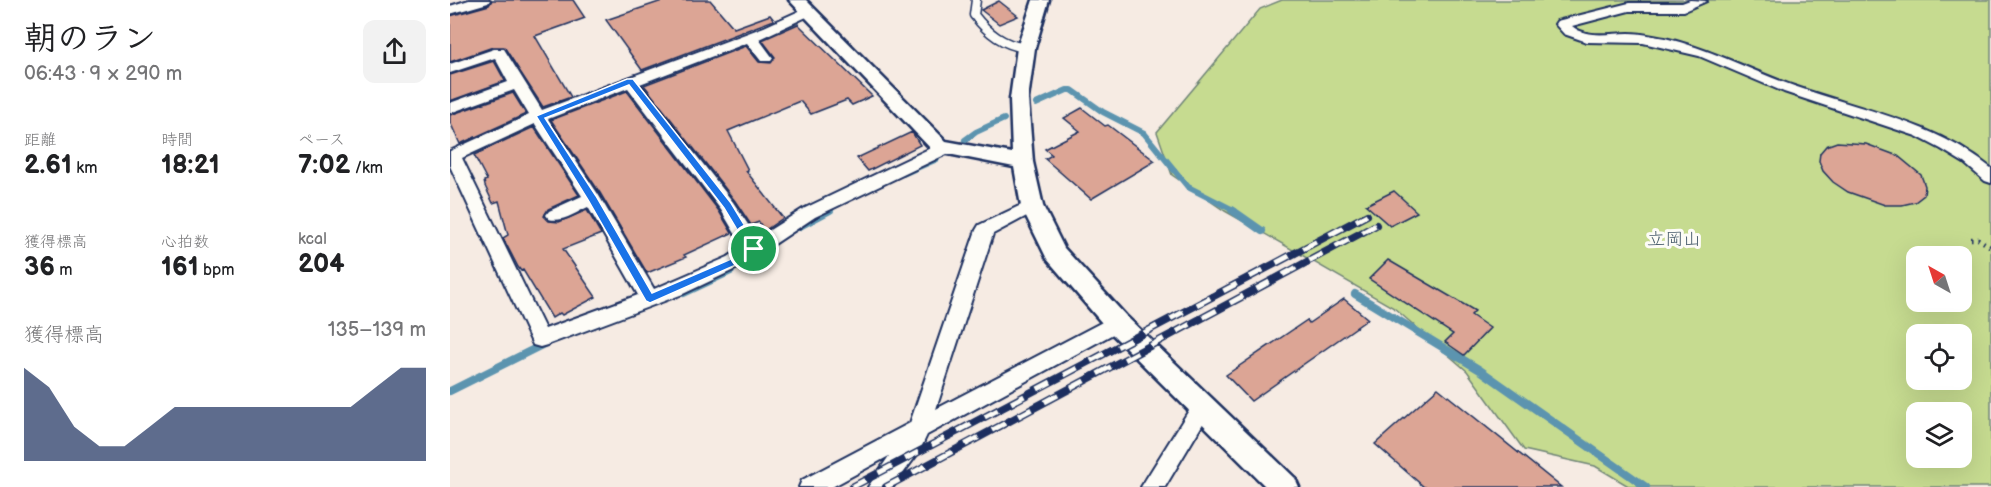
<!DOCTYPE html>
<html lang="ja">
<meta charset="utf-8">
<style>
body{margin:0;font-family:"Balsamiq Sans","Klee One",sans-serif;background:#f2f2f2;color:#202124;height:100vh;display:flex;flex-direction:column;font-size:22px;white-space:nowrap}
*{box-sizing:border-box;margin:0}
p{font-size:20px;color:#757577}
.icon{flex:none;width:33px;height:33px;fill:none;stroke:currentColor;stroke-width:2;stroke-linecap:round;stroke-linejoin:round}
.map{position:relative;flex:1;overflow:hidden}
.details{display:flex;flex-direction:column;background:#fff;width:450px}
.details>*{flex:none}
.needle{width:39px;rotate:321deg}
.buttons{position:absolute;left:1456px;top:246px;display:grid;gap:12px}
.buttons a{display:grid;place-items:center;width:66px;height:66px;border-radius:12px;background:#fff;box-shadow:0 6px 24px #0002;font-size:30px}
.pin{position:absolute;display:grid;place-items:center;width:51px;height:51px;color:#fff;margin:-26px;border:3px solid #fff;border-radius:50%;box-shadow:0 2px 6px #0007}
.round{display:grid;place-items:center;flex:none;width:63px;height:63px;border-radius:12px;background:#f2f2f2}
.overview{display:flex;align-items:center;justify-content:space-between;height:102px;padding:0 24px}
h1{font-size:33px;font-weight:700;line-height:45px}
.figures{display:grid;grid-template-columns:repeat(3,1fr);gap:9px;height:102px;padding:6px 24px}
.figures div{display:grid;align-content:center}
.figures b{font-size:26px;font-weight:700}
.figures small{font-size:16px;font-weight:400}
.figures p{font-size:16px}
.chart{height:168px;padding:12px 24px}
.chart p{display:flex;justify-content:space-between}
.chart svg{width:100%;height:108px;margin-top:6px;fill:#1b2f5e;opacity:.7}
main{display:flex;flex:1;min-height:0}
.map>svg:first-child{display:block}
.green{fill:#c6db90;stroke:#708577;stroke-width:1.5;fill-rule:evenodd}
.lines{fill:none;stroke-linecap:round;stroke-linejoin:round}
.stream-far1{stroke:#5c94af;stroke-width:6}
.stream{stroke:#5c94af;stroke-width:8}
.building{fill:#dca595;stroke:#1b2f5e;stroke-width:1.5}
.service-casing{stroke:#1b2f5e;stroke-width:11}
.minor-casing{stroke:#1b2f5e;stroke-width:4}
.tertiary-casing{stroke:#1b2f5e;stroke-width:5}
.path{stroke:#1b2f5e;stroke-width:4.5;stroke-dasharray:1.5 5;stroke-linecap:butt}
.service{stroke:#fdfcf7;stroke-width:8}
.minor{fill:#fdfcf7;fill-rule:evenodd}
.tertiary{fill:#fdfcf7;fill-rule:evenodd}
.rail-casing{stroke:#1b2f5e;stroke-width:8}
.rail{stroke:#fdfcf7;stroke-width:5;stroke-dasharray:15;stroke-linecap:butt}
.route{fill:#1a73e8;stroke:#fff;stroke-width:1.5;fill-rule:evenodd}
.labels{text-anchor:middle;dominant-baseline:central;stroke-width:6;stroke-linejoin:round;paint-order:stroke}
.park-label{font-size:18px;fill:#465a6a;stroke:#fdfcf7}
</style>
<main>
<section class="details">
<div class="overview"><div><h1>朝のラン</h1><p>06:43 · 9 × 290 m</p></div><a class="round"><svg class="icon" aria-label="share" viewBox="0 0 24 24"><path d="M12 15V3M7 8l5-5 5 5M5 13v7h14v-7"/></svg></a></div>
<div class="figures">
<div><p>距離</p><b>2.61<small> km</small></b></div>
<div><p>時間</p><b>18:21</b></div>
<div><p>ペース</p><b>7:02<small> /km</small></b></div>
</div>
<div class="figures">
<div><p>獲得標高</p><b>36<small> m</small></b></div>
<div><p>心拍数</p><b>161<small> bpm</small></b></div>
<div><p>kcal</p><b>204</b></div>
</div>
<div class="chart"><p><span>獲得標高</span>135–139 m</p>
<svg viewBox="0 0 160 44" preserveAspectRatio="none"><path d="M0 44V6L10 14L20 30L30 38L40 38L50 30L60 22L70 22L80 22L90 22L100 22L110 22L120 22L130 22L140 14L150 6L160 6V44z"/></svg>
</div>
</section>
<div class="map">
<svg width="1541" height="487" viewBox="0 0 1541 487">
<rect width="100%" height="100%" fill="#f6ebe3"/>
<filter id="ink" filterUnits="userSpaceOnUse"><feTurbulence type="fractalNoise" baseFrequency=".0167" numOctaves="2"/><feDisplacementMap in="SourceGraphic" scale="12" xChannelSelector="R" yChannelSelector="G"/><feConvolveMatrix kernelMatrix="1 2 1 2 8 2 1 2 1" color-interpolation-filters="sRGB"/></filter>
<g filter="url(#ink)">
<path class="green" d="M 832,0 L 1541,0 L 1541,487 L 1180,487 L 1145,466 L 1074,450 L 1017,371 L 944,308 L 775,211 L 722,175 L 707,132 L 810,9 ZM 1467,256 L 1512,256 L 1512,302 L 1467,302 ZM 1467,334 L 1512,334 L 1512,380 L 1467,380 ZM 1467,412 L 1512,412 L 1512,458 L 1467,458 Z"/>
<g class="lines">
<path class="stream-far1" d="M 586,104 L 617,90 L 622,90 L 653,112 L 694,133 L 738,187 L 785,211
M 515,140 L 526,132 L 554,119
M 453,174 L 487,159
M 377,211 L 381,209"/>
<path class="stream" d="M 782,210 L 812,231
M 348,227 L 380,210
M 234,293 L 281,271
M 905,294 L 1030,370 L 1196,487
M 0,391 L 94,344"/>
</g>
<path class="building" d="M 42,0 L 123,0 L 135,18 L 85,36 L 121,97 L 93,107 L 54,47 L 43,47 L 0,62 L 0,16 L 39,5 Z
M 215,0 L 260,0 L 284,28 L 320,15 L 324,20 L 192,70 L 156,20 Z
M 549,1 L 568,16 L 549,24 L 531,10 Z
M 348,24 L 422,96 L 402,105 L 397,100 L 361,114 L 350,101 L 278,131 L 298,170 L 296,171 L 333,218 L 314,231 L 309,222 L 301,225 L 285,201 L 194,85 L 296,46 L 309,62 L 321,63 L 325,57 L 312,40 Z
M 44,61 L 55,81 L 0,101 L 0,75 Z
M 177,91 L 269,211 L 282,233 L 234,255 L 236,257 L 197,273 L 150,193 L 101,120 Z
M 63,93 L 76,114 L 10,144 L 0,122 L 0,115 Z
M 632,108 L 655,126 L 658,125 L 705,161 L 641,199 L 595,159 L 602,155 L 595,149 L 630,131 L 614,118 Z
M 84,127 L 129,195 L 98,209 L 94,216 L 99,221 L 109,222 L 137,210 L 151,234 L 113,249 L 146,297 L 112,315 L 110,313 L 102,318 L 73,270 L 71,271 L 68,267 L 53,238 L 58,235 L 49,201 L 43,203 L 35,186 L 34,181 L 37,180 L 24,155 Z
M 462,132 L 470,145 L 418,171 L 407,158 Z
M 1387,142 L 1416,144 L 1448,156 L 1471,175 L 1475,186 L 1474,195 L 1465,202 L 1452,205 L 1435,205 L 1398,192 L 1383,182 L 1373,171 L 1369,161 L 1370,153 L 1376,146 Z
M 944,191 L 967,212 L 940,226 L 916,205 Z
M 938,260 L 1025,311 L 1021,315 L 1040,328 L 1014,355 L 995,342 L 1003,334 L 919,279 Z
M 894,299 L 918,319 L 801,401 L 776,375 L 857,320 L 859,323 Z
M 988,388 L 1111,487 L 974,487 L 925,444 Z"/>
<g class="lines">
<defs>
<path id="service" d="M 526,0 L 524,15 C 538,33 553,45 576,48"/>
<path id="minor" d="M 19,0 L 40,0 L 38,3 L 0,14 L 0,6 Z
M 1240,0 L 1257,1 L 1234,11 L 1179,11 L 1122,26 C 1137,39 1160,33 1179,33 C 1191,33 1203,36 1215,38 C 1260,49 1300,70 1344,86 C 1412,110 1484,122 1541,168 L 1541,183 L 1535,181 L 1514,163 L 1491,149 L 1466,136 L 1334,92 L 1249,56 L 1193,43 L 1137,42 L 1114,34 L 1105,24 L 1107,21 L 1179,3 L 1232,3 Z
M 358,7 L 365,11 L 363,14 L 309,39 L 323,58 L 321,61 L 311,61 L 297,43 L 190,84 L 283,202 L 307,238 L 353,209 L 489,144 L 501,144 L 503,148 L 501,152 L 365,217 L 290,267 L 233,294 L 97,345 L 90,347 L 83,345 L 0,166 L 0,151 L 79,115 L 64,90 L 0,113 L 0,103 L 58,82 L 45,58 L 0,73 L 0,64 L 44,49 L 54,49 L 92,110 L 314,27 ZM 178,88 L 271,210 L 293,247 L 278,257 L 204,289 L 148,194 L 98,119 ZM 85,124 L 132,196 L 99,211 L 96,215 L 99,219 C 112,223 127,212 138,207 L 188,295 L 95,329 L 12,158 Z
M 582,200 L 588,202 L 591,206 L 588,210 L 543,234 L 486,409 L 660,318 L 667,315 L 674,318 L 677,323 L 674,328 L 477,435 L 469,452 L 443,487 L 418,487 L 439,456 L 382,487 L 349,487 L 352,480 L 460,423 L 526,230 L 529,225 Z
M 753,396 L 760,399 L 764,405 L 715,487 L 691,487 L 746,399 Z"/>
<path id="tertiary" d="M 339,0 L 356,0 L 496,141 L 562,153 L 560,99 L 567,48 L 583,0 L 599,0 L 585,48 L 578,99 L 583,162 L 593,206 L 614,248 L 676,316 L 845,478 L 849,487 L 816,487 L 658,330 L 597,259 L 571,206 L 564,167 L 483,151 Z"/>
</defs>
<use href="#service" class="service-casing"/>
<use href="#minor" class="minor-casing"/>
<use href="#tertiary" class="tertiary-casing"/>
<path class="path" d="M 1521,239 L 1528,239 L 1541,247"/>
<use href="#service" class="service"/>
<use href="#minor" class="minor"/>
<use href="#tertiary" class="tertiary"/>
<defs>
<path id="rail" d="M 402,487 L 917,215
M 436,487 L 926,225"/>
</defs>
<use href="#rail" class="rail-casing"/>
<use href="#rail" class="rail"/>
</g>
</g>
<path class="route" d="M 177,79 L 183,79 L 281,203 L 309,249 L 288,264 L 200,303 L 196,301 L 138,200 L 86,116 ZM 179,85 L 274,208 L 298,248 L 281,259 L 202,293 L 146,196 L 95,118 Z"/>
<g class="labels">
<g class="park-label">
<text x="1224" y="239">立岡山</text>
</g>
</g>
</svg>
<div class="buttons">
<a><svg class="needle" viewBox="-14 -14 28 28"><path d="M0-13l5 13h-10z" fill="#e53935"/><path d="M0 13l5-13h-10z" fill="#757577"/></svg></a>
<a><svg class="icon" aria-label="locate" viewBox="0 0 24 24"><circle cx="12" cy="12" r="6"/><path d="M12 2v4M12 18v4M2 12h4M18 12h4"/></svg></a>
<a><svg class="icon" aria-label="layers" viewBox="0 0 24 24"><path d="M12 4l9 5-9 5-9-5zM3 14l9 5 9-5"/></svg></a>
</div>
<div class="pin" style="left:304px;top:249px;background:#1e9e55"><svg class="icon" aria-label="arrive" viewBox="0 0 24 24"><path d="M6 21V4h12l-3 4 3 4H6"/></svg></div>
</div>
</main>
